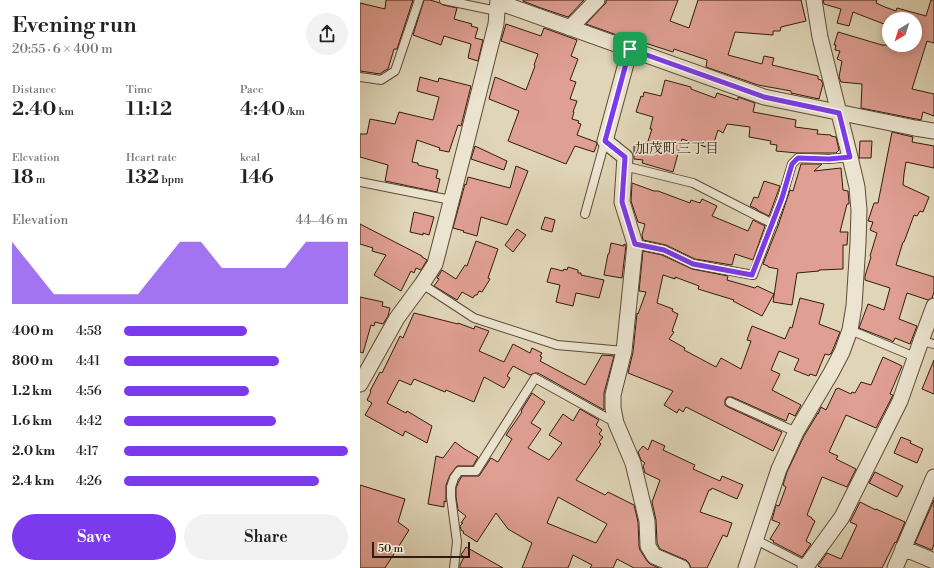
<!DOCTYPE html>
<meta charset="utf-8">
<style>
body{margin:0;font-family:"Libre Bodoni","Noto Serif JP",serif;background:#f2f2f2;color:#222;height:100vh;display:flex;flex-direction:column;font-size:15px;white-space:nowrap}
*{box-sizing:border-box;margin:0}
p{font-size:13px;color:#767676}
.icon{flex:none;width:22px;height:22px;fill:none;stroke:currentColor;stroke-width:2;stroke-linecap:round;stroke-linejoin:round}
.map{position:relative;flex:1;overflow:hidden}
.drawer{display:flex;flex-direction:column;background:#fff;width:360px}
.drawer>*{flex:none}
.needle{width:26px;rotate:218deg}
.controls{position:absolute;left:522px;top:12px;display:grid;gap:8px}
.controls a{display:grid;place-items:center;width:40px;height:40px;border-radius:50%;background:#fff;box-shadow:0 2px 10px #0003;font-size:20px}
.scale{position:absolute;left:12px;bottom:10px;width:98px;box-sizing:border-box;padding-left:4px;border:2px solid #321b0c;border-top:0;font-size:11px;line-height:14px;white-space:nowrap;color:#321b0c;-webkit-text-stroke:3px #ebe4d0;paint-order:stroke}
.pin{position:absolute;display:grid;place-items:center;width:34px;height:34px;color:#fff;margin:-17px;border-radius:8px;box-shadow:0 2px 6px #0006}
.round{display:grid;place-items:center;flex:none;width:42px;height:42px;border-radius:21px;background:#f2f2f2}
.overview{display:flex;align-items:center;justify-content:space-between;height:68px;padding:0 12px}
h1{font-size:22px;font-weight:600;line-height:30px}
.stats{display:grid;grid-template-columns:repeat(3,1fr);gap:6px;height:68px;padding:4px 12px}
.stats div{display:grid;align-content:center}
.stats b{font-size:20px;font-weight:600}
.stats small{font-size:11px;font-weight:400}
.stats p{font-size:11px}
.chart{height:112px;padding:8px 12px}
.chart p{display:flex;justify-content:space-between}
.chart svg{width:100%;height:72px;margin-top:4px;fill:#7c3aed;opacity:.7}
.cta{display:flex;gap:8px;margin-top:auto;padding:8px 12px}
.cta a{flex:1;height:46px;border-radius:24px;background:#7c3aed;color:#fff;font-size:16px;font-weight:600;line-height:46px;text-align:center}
.cta a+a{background:#f2f2f2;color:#222}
ul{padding:0 12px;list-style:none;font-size:13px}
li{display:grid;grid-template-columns:64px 48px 1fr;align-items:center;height:30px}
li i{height:10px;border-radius:5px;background:#7c3aed}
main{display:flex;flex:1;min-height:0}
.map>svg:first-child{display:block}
.building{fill:#e09f93;stroke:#321b0c;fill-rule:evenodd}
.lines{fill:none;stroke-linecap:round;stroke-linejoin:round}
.lane-casing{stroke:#5e4a37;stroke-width:10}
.street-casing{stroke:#5e4a37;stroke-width:17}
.lane{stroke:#ebe4d0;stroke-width:8}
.street{stroke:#ebe4d0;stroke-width:15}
.route-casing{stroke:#fff;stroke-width:8}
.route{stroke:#7c3aed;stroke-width:5}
.labels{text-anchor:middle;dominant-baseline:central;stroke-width:3.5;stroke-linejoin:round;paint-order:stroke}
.neighbourhood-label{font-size:14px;fill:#321b0c;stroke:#ebe4d0}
</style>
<main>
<section class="drawer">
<div class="overview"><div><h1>Evening run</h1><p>20:55 · 6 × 400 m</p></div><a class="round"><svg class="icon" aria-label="share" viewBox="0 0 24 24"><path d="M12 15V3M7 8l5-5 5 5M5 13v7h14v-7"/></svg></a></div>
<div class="stats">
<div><p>Distance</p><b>2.40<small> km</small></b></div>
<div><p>Time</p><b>11:12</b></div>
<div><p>Pace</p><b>4:40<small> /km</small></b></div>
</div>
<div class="stats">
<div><p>Elevation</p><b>18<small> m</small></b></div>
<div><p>Heart rate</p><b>132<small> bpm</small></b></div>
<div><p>kcal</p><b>146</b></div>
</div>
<div class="chart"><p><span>Elevation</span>44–46 m</p>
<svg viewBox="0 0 160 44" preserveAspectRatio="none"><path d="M0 44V6L10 22L20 38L30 38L40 38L50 38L60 38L70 22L80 6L90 6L100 22L110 22L120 22L130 22L140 6L150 6L160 6V44z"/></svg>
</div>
<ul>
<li><b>400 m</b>4:58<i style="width:55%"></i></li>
<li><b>800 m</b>4:41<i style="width:69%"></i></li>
<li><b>1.2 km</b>4:56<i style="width:56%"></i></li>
<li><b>1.6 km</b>4:42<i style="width:68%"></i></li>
<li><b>2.0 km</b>4:17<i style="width:100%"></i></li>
<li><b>2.4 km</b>4:26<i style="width:87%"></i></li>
</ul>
<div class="cta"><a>Save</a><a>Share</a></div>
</section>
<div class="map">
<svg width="574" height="568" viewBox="0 0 574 568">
<rect width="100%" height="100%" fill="#e0d5b7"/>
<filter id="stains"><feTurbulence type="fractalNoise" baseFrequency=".005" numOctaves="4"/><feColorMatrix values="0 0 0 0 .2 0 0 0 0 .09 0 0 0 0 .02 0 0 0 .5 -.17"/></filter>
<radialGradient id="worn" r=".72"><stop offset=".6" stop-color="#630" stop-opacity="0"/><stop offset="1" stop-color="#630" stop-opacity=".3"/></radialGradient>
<path class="building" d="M 26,0 L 53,0 L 37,49 L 34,49 L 28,69 L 24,71 L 20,74 L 0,71 L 0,3 L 25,9 Z
M 64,0 L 70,0 L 80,3 L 83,5 L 97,8 L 94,19 L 112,24 L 111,26 L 118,28 L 115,38 L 123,40 L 118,61 L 108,58 L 111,44 L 84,36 L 81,45 L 53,35 Z
M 163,0 L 224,0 L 208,17 L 181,8 L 163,1 Z
M 246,0 L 318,0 L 310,21 L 329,28 L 338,0 L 441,0 L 446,21 L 421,27 L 420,31 L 413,31 L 413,35 L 375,32 L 368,55 L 402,64 L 404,56 L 414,58 L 412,65 L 458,76 L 458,79 L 461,80 L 463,84 L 459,99 L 431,93 L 431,91 L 398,85 L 346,67 L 347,60 L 314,49 L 313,52 L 285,43 L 285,45 L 226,24 L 243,6 L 246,3 Z
M 463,0 L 517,0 L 516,3 L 525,7 L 536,11 L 537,8 L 566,16 L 571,0 L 574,0 L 574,43 L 567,41 L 552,89 L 574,94 L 574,116 L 563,112 L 561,120 L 501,108 L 502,84 L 481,82 L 479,77 L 482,61 L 477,59 L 480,51 L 475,50 L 476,45 L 474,45 L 478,32 L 522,45 L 555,45 L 555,19 L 529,19 L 529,26 L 493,12 L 489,26 L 477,23 L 481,9 L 464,4 Z
M 146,24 L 181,36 L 184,28 L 217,40 L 211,56 L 218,59 L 210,80 L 216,82 L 210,99 L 217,101 L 213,112 L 214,112 L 212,119 L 219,121 L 218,123 L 221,124 L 217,135 L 236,142 L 237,144 L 234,152 L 215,146 L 206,164 L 148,141 L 159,111 L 129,99 L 135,77 L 166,90 L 175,66 L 174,65 L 178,54 L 141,41 Z
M 60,77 L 78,82 L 79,78 L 111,86 L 101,126 L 98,125 L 89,152 L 79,150 L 80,148 L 57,140 L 52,162 L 58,163 L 58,165 L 78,170 L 76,178 L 80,179 L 77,192 L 25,181 L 28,165 L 0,157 L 0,134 L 7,134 L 10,119 L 35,124 L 39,112 L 73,120 L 79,97 L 57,91 Z
M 305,80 L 331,87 L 331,89 L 355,98 L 357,93 L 378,100 L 378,97 L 395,103 L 393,112 L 436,120 L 435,127 L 458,130 L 457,134 L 471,135 L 471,136 L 476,137 L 479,150 L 476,153 L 437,153 L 416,151 L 417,145 L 410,144 L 411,141 L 389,137 L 390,127 L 367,124 L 363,133 L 358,130 L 352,149 L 322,139 L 313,172 L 282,163 L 283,160 L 274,159 L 274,146 L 286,147 L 292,129 L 290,129 L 293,117 L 276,112 L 281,96 L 283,97 L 284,92 L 301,96 Z
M 532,132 L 553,137 L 552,142 L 574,146 L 574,168 L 546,162 L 544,174 L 543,185 L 569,197 L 563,212 L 560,211 L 557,216 L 554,215 L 544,242 L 543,242 L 536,265 L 574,277 L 574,292 L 572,298 L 568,300 L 547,293 L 539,319 L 557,326 L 550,344 L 535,338 L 533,342 L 530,340 L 499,328 L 508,304 L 524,310 L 530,288 L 505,280 L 505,276 L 511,257 L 510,256 L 517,233 L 510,230 L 513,222 L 508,221 L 514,203 L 518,203 Z
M 500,141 L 512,141 L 511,158 L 499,158 Z
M 115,146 L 147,161 L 144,170 L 111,159 Z
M 441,164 L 462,164 L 454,171 L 481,168 L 483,190 L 488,191 L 489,203 L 489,204 L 487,204 L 480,232 L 488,232 L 487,245 L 483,245 L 483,269 L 459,270 L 459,271 L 437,273 L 432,305 L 413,302 L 418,269 L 408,267 L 408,266 L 403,264 L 418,226 L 430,190 L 433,191 Z
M 156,166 L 168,171 L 147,225 L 121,217 L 117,236 L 103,232 L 104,231 L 93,228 L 105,184 L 106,185 L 108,177 L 150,188 Z
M 404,181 L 420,186 L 409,216 L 397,210 L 397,209 L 390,206 L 394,197 L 398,198 Z
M 272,183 L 294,191 L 298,191 L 330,203 L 331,200 L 340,203 L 342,199 L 357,206 L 352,216 L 388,231 L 393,220 L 405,226 L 393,260 L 375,254 L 372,265 L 335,259 L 306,245 L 283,240 L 282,235 L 285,224 L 278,222 L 271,201 Z
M 54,212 L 74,217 L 69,235 L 63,233 L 63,235 L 50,232 Z
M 185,217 L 195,220 L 192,232 L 181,229 Z
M 0,224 L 62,256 L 62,257 L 67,260 L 61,270 L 56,268 L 54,273 L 51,271 L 41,291 L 14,275 L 26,255 L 12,251 L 13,248 L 0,244 Z
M 157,229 L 166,235 L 153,252 L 145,245 Z
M 116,241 L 138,249 L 128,278 L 130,279 L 122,292 L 119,291 L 117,295 L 115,295 L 113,298 L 102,292 L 97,300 L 74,286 L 79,279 L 77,278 L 82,270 L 96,279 L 105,265 L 107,266 Z
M 251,243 L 264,246 L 264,244 L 266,245 L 262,278 L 244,275 L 248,254 L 249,254 Z
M 283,251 L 302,255 L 332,269 L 368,276 L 367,280 L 395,288 L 397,286 L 414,294 L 402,316 L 373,301 L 374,300 L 338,289 L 339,286 L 315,277 L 315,279 L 303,275 L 297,303 L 313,309 L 312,311 L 318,314 L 312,331 L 314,332 L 309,339 L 325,348 L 324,350 L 356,367 L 361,358 L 381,369 L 391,341 L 387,340 L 392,326 L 425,339 L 430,327 L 432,328 L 440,298 L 464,304 L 459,324 L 480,332 L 471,354 L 470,354 L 469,355 L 465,354 L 456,376 L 450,374 L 449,376 L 434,370 L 439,359 L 419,351 L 411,370 L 420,374 L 412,390 L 441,405 L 435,416 L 429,413 L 426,421 L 372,397 L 367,397 L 365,400 L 365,405 L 368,407 L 422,432 L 413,451 L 326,407 L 323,412 L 319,409 L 317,413 L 304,405 L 313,391 L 268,373 L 273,352 L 277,313 L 278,314 L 286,292 L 279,291 Z
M 208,267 L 218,270 L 218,273 L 221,273 L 221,275 L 244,280 L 239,298 L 216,293 L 213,306 L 196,302 L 200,285 L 187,282 L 191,268 L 203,271 L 204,269 L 207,270 Z
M 0,297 L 23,302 L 22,306 L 30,308 L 28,316 L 23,324 L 15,322 L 14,326 L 11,325 L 3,353 L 0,352 Z
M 54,313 L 98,324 L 98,323 L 114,329 L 115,326 L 129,331 L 119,351 L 144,362 L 153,344 L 170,353 L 172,348 L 182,353 L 180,356 L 182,357 L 180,361 L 225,385 L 242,355 L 254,356 L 244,393 L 244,410 L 178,373 L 175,373 L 170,375 L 153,366 L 147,376 L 150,378 L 144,388 L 124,377 L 114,402 L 86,390 L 85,392 L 54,379 L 51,385 L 39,380 L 27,403 L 46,413 L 47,411 L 72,426 L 67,443 L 45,431 L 43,436 L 5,415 L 12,403 L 7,400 L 11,392 L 10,391 L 20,372 L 22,373 L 40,336 L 43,338 Z
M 523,357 L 542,366 L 530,394 L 533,395 L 532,397 L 516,428 L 486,415 L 469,452 L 478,456 L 476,459 L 496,469 L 487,487 L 462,477 L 447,515 L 452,518 L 452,519 L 455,521 L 446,541 L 451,544 L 442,557 L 413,542 L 414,541 L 410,539 L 420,523 L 412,520 L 416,505 L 419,506 L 426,487 L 423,485 L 427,472 L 444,436 L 458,413 L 458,414 L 461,407 L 466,410 L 476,389 L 477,389 L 478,388 L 491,394 L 492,392 L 495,393 L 501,382 L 511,385 Z
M 574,360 L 574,394 L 562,389 Z
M 172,393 L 185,402 L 171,423 L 181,429 L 168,448 L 189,460 L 202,443 L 189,435 L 203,414 L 213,421 L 220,409 L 239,420 L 236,425 L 242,430 L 239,434 L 243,437 L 239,442 L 241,444 L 216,480 L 245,495 L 248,492 L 274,505 L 278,522 L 279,546 L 280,550 L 287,561 L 290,564 L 299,568 L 274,568 L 257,559 L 253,568 L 230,568 L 232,565 L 213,555 L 208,568 L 162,568 L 172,543 L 148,529 L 136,513 L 117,542 L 103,533 L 104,532 L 101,530 L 100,526 L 103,523 L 101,523 L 106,516 L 98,510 L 96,497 L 96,488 L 99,481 L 102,476 L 119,476 L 131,458 L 138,462 L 152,439 L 146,435 L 162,412 L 161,411 ZM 198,497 L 247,524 L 236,543 L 187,523 Z
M 541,437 L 551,441 L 550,443 L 563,449 L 557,463 L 534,453 Z
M 292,440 L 305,446 L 303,450 L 335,465 L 333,469 L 360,481 L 362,476 L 383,485 L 377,499 L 352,488 L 351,490 L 349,490 L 340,512 L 372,523 L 367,537 L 363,535 L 347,568 L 331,568 L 329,563 L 326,560 L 300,549 L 297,543 L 296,520 L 292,502 L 300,480 L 285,473 L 283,466 L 285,463 L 281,460 L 278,452 L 283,446 L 288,450 Z
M 95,442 L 103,448 L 118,457 L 113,466 L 97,466 L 90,475 L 86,485 L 86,502 L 84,501 L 84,507 L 68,504 L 76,456 L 83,458 Z
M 515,472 L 543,486 L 537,497 L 509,483 Z
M 0,485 L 45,499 L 38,522 L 49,530 L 25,568 L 0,568 Z
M 574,500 L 574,544 L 572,550 L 555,543 Z
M 500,502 L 516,510 L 516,509 L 545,522 L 536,543 L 535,542 L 522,568 L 462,568 L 458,566 L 467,553 L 481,559 L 497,525 L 490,522 Z
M 106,547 L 143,568 L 100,568 L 100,565 L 104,557 L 101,555 Z"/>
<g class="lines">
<defs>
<path id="lane" d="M 84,0 L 137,11
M 0,77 L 21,80 L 35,71 L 59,0
M 264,166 L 333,183 L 413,224
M 0,182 L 91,200
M 225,214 L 245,141
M 275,244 L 304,250 L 333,264 L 393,275 L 422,198 L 432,164 L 438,158 L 469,159 L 490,157
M 62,284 L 114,318 L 197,345 L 264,351
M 490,330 L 555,357
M 561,341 L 574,344
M 370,402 L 436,432
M 396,540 L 449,567
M 94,568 L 97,542 L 91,497 L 91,487 L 94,478 L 99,471 L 116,471 L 175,378 L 256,423"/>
<path id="street" d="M 138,2 L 404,97 L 555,128 L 574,131
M 210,28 L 237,0
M 270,49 L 245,141 L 265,157 L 262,202 L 275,244 L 264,351 L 253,395 L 253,408 L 256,423 L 273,463 L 287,521 L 288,546 L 294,556 L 322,568
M 0,384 L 37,318 L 62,284 L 75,264 L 108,136 L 136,24 L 138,0
M 543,548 L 574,561
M 386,568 L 419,469 L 436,432 L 471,373 L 482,352 L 490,330 L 494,306 L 498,243 L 499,210 L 497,187 L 490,157 L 460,37 L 454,0
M 445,568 L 482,517 L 540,401 L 561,341 L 574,306
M 535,568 L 574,477"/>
</defs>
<use href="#lane" class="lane-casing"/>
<use href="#street" class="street-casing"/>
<use href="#lane" class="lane"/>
<use href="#street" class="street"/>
</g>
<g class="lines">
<defs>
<path id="route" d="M 270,49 L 404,97 L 479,113 L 490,157 L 469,159 L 438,158 L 432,164 L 422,198 L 392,275 L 333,264 L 304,250 L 275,244 L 262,202 L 265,157 L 245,141 Z"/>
</defs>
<use href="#route" class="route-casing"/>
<use href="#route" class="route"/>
</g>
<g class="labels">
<g class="neighbourhood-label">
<text x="317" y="149">加茂町三丁目</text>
</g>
</g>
<rect width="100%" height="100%" filter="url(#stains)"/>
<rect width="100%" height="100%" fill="url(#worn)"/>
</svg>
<div class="controls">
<a><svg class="needle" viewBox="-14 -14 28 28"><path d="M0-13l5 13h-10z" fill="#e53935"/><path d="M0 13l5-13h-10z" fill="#767676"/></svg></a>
</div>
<div class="scale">50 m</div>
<div class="pin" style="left:270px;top:49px;background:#1e9e55"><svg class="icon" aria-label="arrive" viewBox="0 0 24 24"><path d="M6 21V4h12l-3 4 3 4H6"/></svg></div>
</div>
</main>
